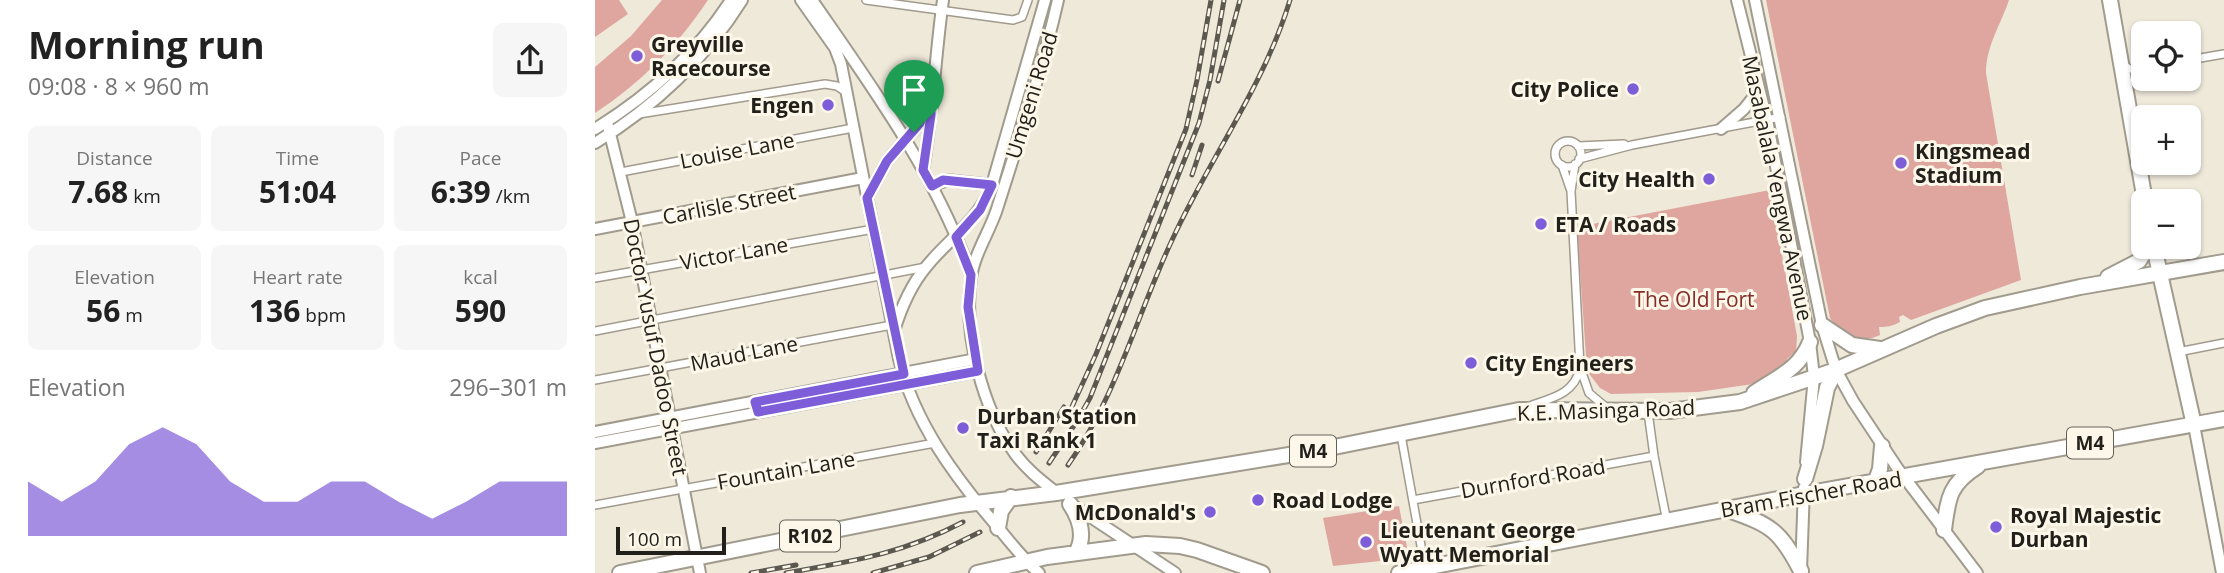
<!DOCTYPE html>
<meta charset="utf-8">
<style>
body{margin:0;font-family:"Open Sans",sans-serif;background:#f6f6f6;color:#222;height:100vh;display:flex;flex-direction:column;font-size:26px;white-space:nowrap}
*{box-sizing:border-box;margin:0}
p{font-size:23px;color:#767676}
.icon{flex:none;width:38px;height:38px;fill:none;stroke:currentColor;stroke-width:2;stroke-linecap:round;stroke-linejoin:round}
.map{position:relative;flex:1;overflow:hidden}
.side{display:flex;flex-direction:column;background:#fff;width:595px}
.side>*{flex:none}
.controls{position:absolute;left:1536px;top:21px;display:grid;gap:14px}
.controls a{display:grid;place-items:center;width:70px;height:70px;border-radius:10px;background:#fff;box-shadow:0 2px 5px #0004;font-size:35px}
.scale{position:absolute;left:21px;bottom:18px;width:110px;box-sizing:border-box;padding-left:7px;border:4px solid #22201b;border-top:0;font-size:19px;line-height:24px;white-space:nowrap;color:#22201b;-webkit-text-stroke:5px #fcf7e8;paint-order:stroke}
.pin{position:absolute;display:grid;place-items:center;width:60px;height:60px;color:#fff;margin:-72px -30px;border-radius:50% 50% 50% 0;rotate:-45deg;box-shadow:0 0 7px #0007}
.pin .icon{rotate:45deg}
.round{display:grid;place-items:center;flex:none;width:74px;height:74px;border-radius:10px;background:#f6f6f6}
.headline{display:flex;align-items:center;justify-content:space-between;height:119px;padding:0 28px}
h1{font-size:38px;font-weight:700;line-height:52px}
.figures{display:grid;grid-template-columns:repeat(3,1fr);gap:10px;height:119px;padding:7px 28px}
.figures div{display:grid;align-content:center;border-radius:10px;background:#f6f6f6;text-align:center}
.figures b{font-size:30px;font-weight:700}
.figures small{font-size:19px;font-weight:400}
.figures p{font-size:19px}
.chart{height:196px;padding:14px 28px}
.chart p{display:flex;justify-content:space-between}
.chart svg{width:100%;height:126px;margin-top:7px;fill:#7e5dd8;opacity:.7}
main{display:flex;flex:1;min-height:0}
.map>svg:first-child{display:block}
.green{fill:#dea69f}
.lines{fill:none;stroke-linecap:round;stroke-linejoin:round}
.street-casing{stroke:#a09b8d;stroke-width:10}
.secondary-casing{stroke:#a09b8d;stroke-width:14}
.highway-casing{stroke:#a09b8d;stroke-width:18}
.street{stroke:#fff;stroke-width:7}
.secondary{stroke:#fff;stroke-width:10}
.highway{stroke:#fff;stroke-width:14}
.rail-casing{stroke:#5b5850;stroke-width:5}
.rail{stroke:#fcf7e8;stroke-width:2.5;stroke-dasharray:8;stroke-linecap:butt}
.route-casing{stroke:#fff;stroke-width:14}
.route{stroke:#7e5dd8;stroke-width:9}
.poi-dot{fill:#7e5dd8;stroke:#fcf7e8;stroke-width:2.5}
.labels{text-anchor:middle;dominant-baseline:central;stroke-width:6;stroke-linejoin:round;paint-order:stroke}
.shield{fill:#fcf7e8;stroke:#636058;stroke-width:2}
.shield-label{font-size:19px;font-weight:bold;fill:#22201b}
.poi-label{font-size:21px;font-weight:bold;fill:#22201b;stroke:#fcf7e8;text-anchor:start}
.street-label{font-size:21px;fill:#22201b;stroke:#fcf7e8}
.park-label{font-size:21px;fill:#862d28;stroke:#fcf7e8}
</style>
<main>
<section class="side">
<div class="headline"><div><h1>Morning run</h1><p>09:08 · 8 × 960 m</p></div><a class="round"><svg class="icon" aria-label="share" viewBox="0 0 24 24"><path d="M12 15V3M7 8l5-5 5 5M5 13v7h14v-7"/></svg></a></div>
<div class="figures">
<div><p>Distance</p><b>7.68<small> km</small></b></div>
<div><p>Time</p><b>51:04</b></div>
<div><p>Pace</p><b>6:39<small> /km</small></b></div>
</div>
<div class="figures">
<div><p>Elevation</p><b>56<small> m</small></b></div>
<div><p>Heart rate</p><b>136<small> bpm</small></b></div>
<div><p>kcal</p><b>590</b></div>
</div>
<div class="chart"><p><span>Elevation</span>296–301 m</p>
<svg viewBox="0 0 160 44" preserveAspectRatio="none"><path d="M0 44V25L10 32L20 25L30 12L40 6L50 12L60 25L70 32L80 32L90 25L100 25L110 32L120 38L130 32L140 25L150 25L160 25V44z"/></svg>
</div>
</section>
<div class="map">
<svg width="1629" height="573" viewBox="0 0 1629 573">
<rect width="100%" height="100%" fill="#efe9da"/>
<path class="green" d="M 0,0 L 24,0 L 33,14 L 0,37 Z
M 67,0 L 113,0 C 83,45 46,83 0,113 L 0,67 L 36,36 Z
M 1171,0 L 1414,0 C 1406,24 1391,46 1391,73 L 1426,280 L 1316,320 L 1308,315 L 1304,317 L 1305,322 C 1298,326 1293,327 1284,327 L 1285,335 C 1268,344 1244,335 1235,318 Z
M 1175,190 L 1202,336 L 1201,351 L 1192,359 L 1195,367 L 1158,384 L 1103,392 L 1016,394 L 1005,388 L 992,371 L 982,227 Z
M 804,506 L 814,558 L 738,566 L 728,518 Z"/>
<g class="lines">
<defs>
<path id="street" d="M 271,0 L 418,20 L 427,17 L 433,0
M 1594,60 L 1629,54
M 1526,64 L 1535,69 L 1549,68
M 44,114 L 230,84 L 242,86 L 251,92
M960 154a13 13 0 1 1 26 0a13 13 0 1 1-26 0Z
M 983,146 L 1029,144
M 984,159 L 1037,145 L 1186,117
M 967,165 L 976,191 L 985,367 L 994,393 L 1012,408
M 26,172 L 258,128
M 976,191 L 980,164
M 0,278 L 279,229
M 0,331 L 331,267
M 1583,352 L 1629,343
M 0,380 L 297,325
M 937,405 C 958,398 980,393 985,368
M 1053,412 L 1059,456 L 1072,522
M 806,435 L 830,568
M 818,500 L 1059,456
M 0,505 L 340,443"/>
<path id="secondary" d="M 206,0 L 240,48 L 246,64 L 304,359 C 319,422 360,477 401,525 C 415,542 428,559 444,573
M 217,0 C 277,87 341,174 376,275
M 1142,0 L 1172,120 L 1215,342 L 1219,377 L 1211,462
M 1160,0 L 1227,325 L 1241,370 L 1258,401 L 1303,469 L 1382,573
M 12,122 L 37,222 L 105,573
M 0,129 C 53,96 102,53 136,0
M 1126,129 L 1149,109 L 1164,90
M 0,143 C 59,107 111,58 147,0
M 328,170 C 338,114 340,57 348,0
M 337,186 L 352,180 L 397,185
M 272,198 L 292,161 L 325,123 L 333,104
M 0,229 L 268,178
M 299,331 C 306,308 316,285 331,267 C 355,237 382,223 397,185 L 450,0
M 1599,425 L 1627,573
M 0,432 L 381,359
M 0,443 L 383,371
M 463,494 C 448,482 433,471 421,455 C 387,409 368,333 376,278 C 379,254 395,231 402,209 C 424,139 447,71 463,0
M 479,506 L 580,573
M 1206,570 L 1209,488"/>
<path id="highway" d="M 1515,0 L 1550,201
M 1559,247 L 1599,425
M 1513,277 L 1544,261 L 1553,247
M 1227,325 L 1257,345 L 1285,349
M 1159,393 C 1182,377 1204,370 1215,342
M 1210,479 L 1220,446 L 1232,388 L 1241,370
M 1280,483 L 1285,469 L 1287,446
M 475,504 C 485,519 491,536 481,553
M 1133,510 C 1176,525 1185,530 1206,571
M 403,528 L 406,511 L 416,497
M 1349,530 C 1353,498 1354,484 1383,466
M 25,573 L 365,505 L 461,493 L 724,450 L 924,410 L 1075,411 L 1145,402 L 1238,371 L 1341,326 L 1390,308 L 1485,287 L 1629,262
M 382,573 L 452,557 L 551,544 L 585,546 L 602,550 L 667,573
M 804,573 L 1209,494 L 1629,419"/>
</defs>
<use href="#street" class="street-casing"/>
<use href="#secondary" class="secondary-casing"/>
<use href="#highway" class="highway-casing"/>
<use href="#street" class="street"/>
<use href="#secondary" class="secondary"/>
<use href="#highway" class="highway"/>
<defs>
<path id="rail" d="M 623,81 L 645,0
M 597,175 L 607,145
M 470,422 L 501,354 L 591,129 L 602,80 L 616,0
M 441,452 L 469,407
M 454,463 L 482,421 L 495,398 L 604,123 L 615,80 L 629,0
M 473,465 C 522,396 542,314 578,238 C 615,158 669,86 695,0
M 156,573 L 201,565
M 191,573 C 258,561 307,554 368,522
M 278,573 L 334,557 L 385,532"/>
</defs>
<use href="#rail" class="rail-casing"/>
<use href="#rail" class="rail"/>
</g>
<g class="lines">
<defs>
<path id="route" d="M 336,93 L 336,115 L 328,170 L 337,186 L 348,180 L 397,185 L 385,210 L 361,237 L 376,275 L 373,307 L 383,371 L 163,412 L 160,402 L 309,374 L 272,198 L 292,161 L 325,123 Z"/>
</defs>
<use href="#route" class="route-casing"/>
<use href="#route" class="route"/>
</g>
<g class="poi-dot">
<circle cx="42" cy="56" r="7"/>
<circle cx="1038" cy="89" r="7"/>
<circle cx="233" cy="105" r="7"/>
<circle cx="1306" cy="163" r="7"/>
<circle cx="1114" cy="179" r="7"/>
<circle cx="946" cy="224" r="7"/>
<circle cx="876" cy="363" r="7"/>
<circle cx="368" cy="428" r="7"/>
<circle cx="663" cy="500" r="7"/>
<circle cx="615" cy="512" r="7"/>
<circle cx="1401" cy="527" r="7"/>
<circle cx="771" cy="542" r="7"/>
</g>
<g class="labels">
<g class="shield">
<rect x="1472" y="427.5" width="46" height="31" rx="5"/>
<rect x="695" y="435.5" width="46" height="31" rx="5"/>
<rect x="185" y="520.5" width="60" height="31" rx="5"/>
</g>
<g class="shield-label">
<text x="1495" y="443">M4</text>
<text x="718" y="451">M4</text>
<text x="215" y="536">R102</text>
</g>
<g class="poi-label">
<text x="56" y="44">Greyville<tspan x="56" dy="24">Racecourse</tspan></text>
<text x="1024" y="89" text-anchor="end">City Police</text>
<text x="219" y="105" text-anchor="end">Engen</text>
<text x="1320" y="151">Kingsmead<tspan x="1320" dy="24">Stadium</tspan></text>
<text x="1100" y="179" text-anchor="end">City Health</text>
<text x="960" y="224">ETA / Roads</text>
<text x="890" y="363">City Engineers</text>
<text x="382" y="416">Durban Station<tspan x="382" dy="24">Taxi Rank 1</tspan></text>
<text x="677" y="500">Road Lodge</text>
<text x="601" y="512" text-anchor="end">McDonald's</text>
<text x="1415" y="515">Royal Majestic<tspan x="1415" dy="24">Durban</tspan></text>
<text x="785" y="530">Lieutenant George<tspan x="785" dy="24">Wyatt Memorial</tspan></text>
</g>
<g class="street-label">
<text transform="translate(436 95) rotate(-73)">Umgeni Road</text>
<text transform="translate(142 150) rotate(-11)">Louise Lane</text>
<text transform="translate(1183 188) rotate(78)">Masabalala Yengwa Avenue</text>
<text transform="translate(134 204) rotate(-11)">Carlisle Street</text>
<text transform="translate(139 253) rotate(-10)">Victor Lane</text>
<text transform="translate(61 347) rotate(79)">Doctor Yusuf Dadoo Street</text>
<text transform="translate(149 353) rotate(-11)">Maud Lane</text>
<text transform="translate(1011 410) rotate(-2)">K.E. Masinga Road</text>
<text transform="translate(191 470) rotate(-10)">Fountain Lane</text>
<text transform="translate(938 478) rotate(-10)">Durnford Road</text>
<text transform="translate(1216 494) rotate(-10)">Bram Fischer Road</text>
</g>
<g class="park-label">
<text x="1099" y="299">The Old Fort</text>
</g>
</g>
</svg>
<div class="controls">
<a><svg class="icon" aria-label="locate" viewBox="0 0 24 24"><circle cx="12" cy="12" r="6"/><path d="M12 2v4M12 18v4M2 12h4M18 12h4"/></svg></a>
<a>+</a>
<a>−</a>
</div>
<div class="scale">100 m</div>
<div class="pin" style="left:319px;top:132px;background:#1e9e55"><svg class="icon" aria-label="arrive" viewBox="0 0 24 24"><path d="M6 21V4h12l-3 4 3 4H6"/></svg></div>
</div>
</main>
